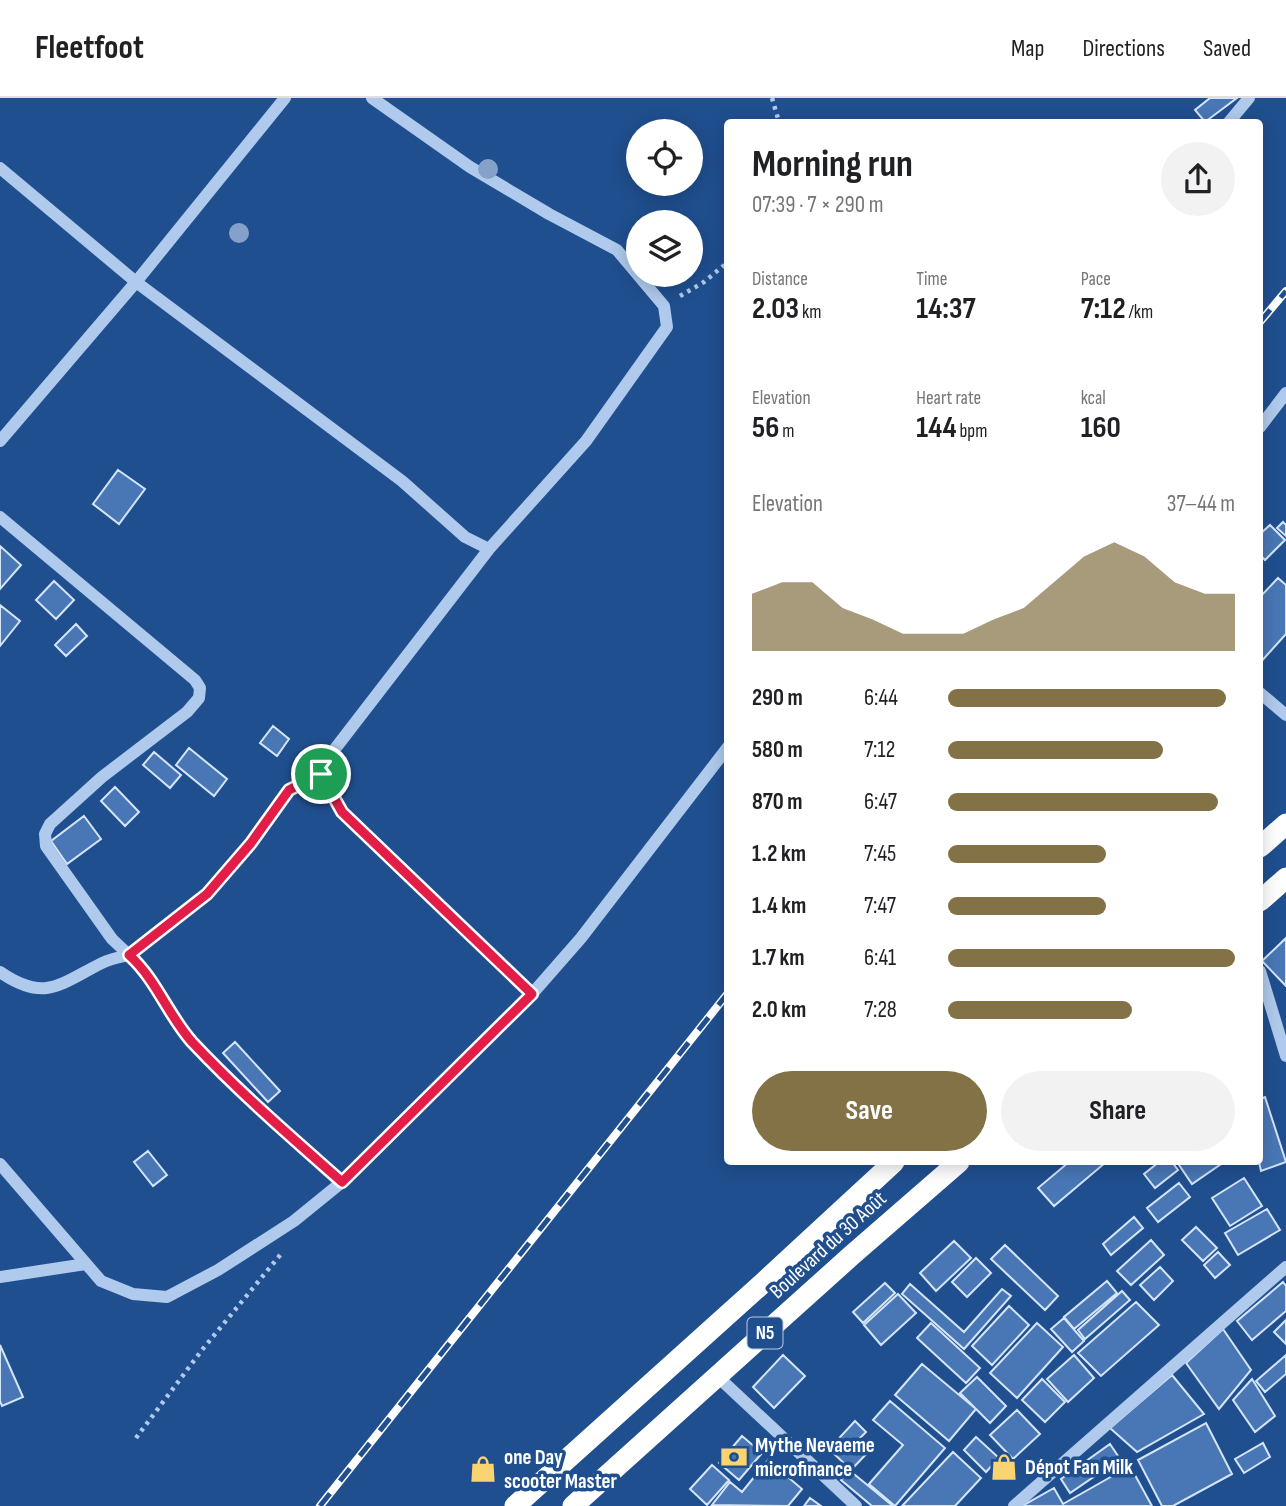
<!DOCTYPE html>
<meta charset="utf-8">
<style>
body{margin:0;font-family:"Sofia Sans Condensed",sans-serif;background:#f2f2f2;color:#202124;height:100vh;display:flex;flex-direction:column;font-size:26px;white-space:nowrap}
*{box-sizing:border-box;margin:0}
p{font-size:23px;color:#757577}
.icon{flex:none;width:38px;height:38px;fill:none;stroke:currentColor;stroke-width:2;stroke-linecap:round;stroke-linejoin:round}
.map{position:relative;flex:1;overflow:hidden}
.panel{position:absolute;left:724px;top:21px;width:539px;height:1046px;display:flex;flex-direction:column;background:#fff;border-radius:7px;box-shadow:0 4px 18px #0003}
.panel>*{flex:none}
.controls{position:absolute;left:626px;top:21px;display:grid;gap:14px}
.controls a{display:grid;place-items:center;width:77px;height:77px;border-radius:50%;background:#fff;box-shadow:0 4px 18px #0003;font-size:35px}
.pin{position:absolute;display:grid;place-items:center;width:60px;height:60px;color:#fff;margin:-30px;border:4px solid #fff;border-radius:50%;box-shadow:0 2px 7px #0007}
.round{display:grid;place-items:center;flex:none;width:74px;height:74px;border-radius:37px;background:#f2f2f2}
.summary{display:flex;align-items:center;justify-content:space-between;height:119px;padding:0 28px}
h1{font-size:38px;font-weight:700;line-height:52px}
.figures{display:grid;grid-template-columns:repeat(3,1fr);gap:10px;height:119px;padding:7px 28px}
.figures div{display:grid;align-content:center}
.figures b{font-size:30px;font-weight:700}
.figures small{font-size:19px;font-weight:400}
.figures p{font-size:19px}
.chart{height:196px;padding:14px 28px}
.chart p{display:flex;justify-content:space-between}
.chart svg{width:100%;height:126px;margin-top:7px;fill:#827246;opacity:.7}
.action{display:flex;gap:14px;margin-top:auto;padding:14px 28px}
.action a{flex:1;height:80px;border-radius:42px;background:#827246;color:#fff;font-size:28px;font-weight:700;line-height:80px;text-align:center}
.action a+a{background:#f2f2f2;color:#202124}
ul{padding:0 28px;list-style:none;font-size:23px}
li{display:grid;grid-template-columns:112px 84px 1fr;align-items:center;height:52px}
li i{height:18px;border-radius:9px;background:#827246}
header{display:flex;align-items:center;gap:42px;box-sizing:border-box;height:98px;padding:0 35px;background:#fff;border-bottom:2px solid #e0e0e0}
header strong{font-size:33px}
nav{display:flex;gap:38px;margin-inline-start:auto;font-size:24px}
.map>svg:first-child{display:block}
.building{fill:#4977b6;stroke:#d5e5f9;stroke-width:2}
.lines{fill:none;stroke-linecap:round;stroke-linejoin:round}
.path{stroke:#afcaec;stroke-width:4.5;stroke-dasharray:3.5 5;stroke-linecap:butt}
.minor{stroke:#afcaec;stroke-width:12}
.highway{stroke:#fff;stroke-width:21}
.rail-casing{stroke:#fff;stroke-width:8}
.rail{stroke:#204f8f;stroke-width:5;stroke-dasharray:16;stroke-linecap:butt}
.tree{fill:#84a2c9}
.route-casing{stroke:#fff;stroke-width:14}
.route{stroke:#e11d48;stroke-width:9}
.labels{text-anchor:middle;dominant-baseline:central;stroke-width:7;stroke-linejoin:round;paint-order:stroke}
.shield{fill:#204f8f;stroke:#bccadd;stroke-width:2}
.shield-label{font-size:19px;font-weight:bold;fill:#fff}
.street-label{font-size:21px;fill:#fff;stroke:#204f8f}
.poi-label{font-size:21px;font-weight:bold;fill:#fff;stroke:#204f8f;text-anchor:start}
</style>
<header>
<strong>Fleetfoot</strong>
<nav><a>Map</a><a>Directions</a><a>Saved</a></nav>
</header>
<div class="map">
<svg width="1286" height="1408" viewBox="0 0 1286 1408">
<rect width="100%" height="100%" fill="#204f8f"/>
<path class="building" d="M 1210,0 L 1237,0 L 1205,24 L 1195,12 Z
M 118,372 L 145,391 L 119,426 L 93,406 Z
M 1283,424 L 1286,427 L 1286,438 L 1277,430 Z
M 1270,427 L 1285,442 L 1265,462 L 1260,457 L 1260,436 Z
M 0,448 L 21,467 L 0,491 Z
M 1278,480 L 1286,487 L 1286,536 L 1260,565 L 1260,499 Z
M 54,483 L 74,502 L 56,521 L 36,502 Z
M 0,507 L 20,523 L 0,548 Z
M 76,526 L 87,538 L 66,558 L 55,547 Z
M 273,628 L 289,641 L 277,658 L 260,645 Z
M 189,650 L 227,681 L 214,698 L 176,667 Z
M 154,654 L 181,677 L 170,690 L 143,667 Z
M 115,689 L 139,714 L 125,728 L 101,703 Z
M 84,718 L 101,741 L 67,766 L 51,743 Z
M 1286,840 L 1286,888 L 1262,863 Z
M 235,944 L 280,993 L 268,1004 L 223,955 Z
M 1265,999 L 1286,1064 L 1261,1073 L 1259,1064 L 1260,1001 Z
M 148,1053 L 167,1077 L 153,1088 L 134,1064 Z
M 1069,1064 L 1105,1065 L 1054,1108 L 1038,1090 Z
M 1159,1064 L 1172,1064 L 1178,1072 L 1155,1090 L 1144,1076 Z
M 1177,1064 L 1224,1064 L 1192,1086 Z
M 1244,1080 L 1262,1108 L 1230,1128 L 1212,1100 Z
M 1179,1085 L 1190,1099 L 1158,1124 L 1147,1110 Z
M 1267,1111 L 1280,1132 L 1238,1157 L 1225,1135 Z
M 1134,1119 L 1143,1130 L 1111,1157 L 1103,1146 Z
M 1196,1129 L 1217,1150 L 1203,1163 L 1182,1142 Z
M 1151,1142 L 1164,1157 L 1131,1187 L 1117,1173 Z
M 954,1143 L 971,1160 L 936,1193 L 920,1175 Z
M 1005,1147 L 1058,1198 L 1045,1212 L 991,1161 Z
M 1218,1154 L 1230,1167 L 1215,1180 L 1204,1167 Z
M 976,1160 L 991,1175 L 967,1199 L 952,1184 Z
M 1160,1169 L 1173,1183 L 1154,1202 L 1140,1187 Z
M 1107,1183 L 1117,1195 L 1074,1231 L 1064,1219 Z
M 1283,1184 L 1286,1188 L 1286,1213 L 1252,1242 L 1237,1223 Z
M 885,1185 L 895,1195 L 863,1225 L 853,1214 Z
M 910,1186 L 964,1234 L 1002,1191 L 1011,1198 L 964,1251 L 902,1196 Z
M 1122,1193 L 1130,1202 L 1085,1241 L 1078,1232 Z
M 898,1196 L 916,1215 L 881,1247 L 864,1227 Z
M 1136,1204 L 1159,1227 L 1101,1278 L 1078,1255 Z
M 1009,1208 L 1029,1227 L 992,1267 L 972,1248 Z
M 1064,1220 L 1084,1243 L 1072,1254 L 1051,1231 Z
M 1286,1222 L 1286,1246 L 1274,1234 Z
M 931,1225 L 980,1270 L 966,1285 L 917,1240 Z
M 1037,1225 L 1063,1249 L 1017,1300 L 990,1275 Z
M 1223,1231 L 1251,1272 L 1219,1311 L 1186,1265 Z
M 0,1247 L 23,1299 L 2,1308 L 0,1303 Z
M 783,1257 L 805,1278 L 774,1310 L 753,1289 Z
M 1074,1257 L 1094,1280 L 1068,1304 L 1047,1281 Z
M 1286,1257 L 1286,1276 L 1265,1294 L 1256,1283 Z
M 922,1266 L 976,1311 L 949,1343 L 895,1297 Z
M 1172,1277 L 1204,1316 L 1137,1354 L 1110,1330 Z
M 977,1279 L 1006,1308 L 990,1325 L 960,1295 Z
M 1042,1281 L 1065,1304 L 1045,1324 L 1022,1302 Z
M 1252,1281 L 1275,1318 L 1255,1334 L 1233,1302 Z
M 890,1303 L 945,1350 L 895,1408 L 869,1386 L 903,1347 L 873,1322 Z
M 1017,1312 L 1040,1336 L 1013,1361 L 990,1337 Z
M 855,1323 L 866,1334 L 859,1341 L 871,1351 L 851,1372 L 829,1351 Z
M 1206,1325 L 1232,1376 L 1173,1408 L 1162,1408 L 1138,1362 Z
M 742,1338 L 762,1355 L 739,1382 L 719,1365 Z
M 976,1339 L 999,1360 L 986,1374 L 964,1352 Z
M 1263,1345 L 1270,1359 L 1244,1375 L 1235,1361 Z
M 1110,1346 L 1120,1361 L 1070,1395 L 1061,1381 Z
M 953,1354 L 981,1380 L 955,1408 L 902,1408 Z
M 768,1362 L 802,1391 L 788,1408 L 712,1407 L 730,1384 L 742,1394 Z
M 712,1367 L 729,1382 L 707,1407 L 690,1391 Z
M 1130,1368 L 1152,1408 L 1022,1408 L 1054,1390 L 1063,1406 Z
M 849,1372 L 893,1408 L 872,1408 L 841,1382 Z
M 810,1400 L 821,1408 L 804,1408 Z"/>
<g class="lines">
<path class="path" d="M 772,0 L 779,24
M 680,198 L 704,184 L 728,164
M 136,1340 L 202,1252 L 281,1156"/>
<path class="minor" d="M 372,0 L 470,69 L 549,116 L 617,152 L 664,208 L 667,229 L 586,343 L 489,451
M 1229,24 L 1249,0
M 0,70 L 136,184 L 402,383 L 465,439 L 489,451 L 331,656 L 321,676 L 326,689 L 343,714 L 532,896 L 342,1084 L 294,1123 L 218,1172 L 167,1199 L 133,1196 L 101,1183 L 0,1066
M 1260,329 L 1286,295
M 0,343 L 136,184 L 285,0
M 0,419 L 195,582 L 200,590 L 199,600 L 187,614 L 102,679 L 50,726 L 45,736 L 46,748 L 112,841 L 129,857 L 207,796 L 251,745 L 289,692 L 321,676
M 1260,595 L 1286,617
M 1260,873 L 1286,958
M 0,874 C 45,905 60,886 102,865 C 110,861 120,859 129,857 C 156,881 167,917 192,944 C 238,994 291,1039 342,1084
M 532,896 L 581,840 L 728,649
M 0,1179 L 86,1166
M 717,1278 L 856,1408
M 1014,1408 L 1286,1169"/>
<path class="highway" d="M 1260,749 L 1286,726
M 1260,803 L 1286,780
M 515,1408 L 764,1184 L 894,1064
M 573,1408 L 852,1157 L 959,1064"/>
<defs>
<path id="rail" d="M 1260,224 L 1286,193
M 320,1408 L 728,895"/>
</defs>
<use href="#rail" class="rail-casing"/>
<use href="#rail" class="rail"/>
</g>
<g class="tree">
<circle cx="488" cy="71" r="10"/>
<circle cx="239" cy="135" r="10"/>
</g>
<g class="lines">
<defs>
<path id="route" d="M 321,676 L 342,714 L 532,896 L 342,1084 C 291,1039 239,994 192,944 C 168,917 156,881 129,857 L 207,796 L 251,745 L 289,692 Z"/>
</defs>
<use href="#route" class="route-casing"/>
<use href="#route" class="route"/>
</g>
<defs>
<symbol id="bank-bare" viewBox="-9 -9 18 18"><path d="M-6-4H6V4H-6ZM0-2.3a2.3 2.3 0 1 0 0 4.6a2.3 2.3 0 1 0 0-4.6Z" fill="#fad470" stroke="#204f8f" stroke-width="2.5" paint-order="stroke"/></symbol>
<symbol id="shop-bare" viewBox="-9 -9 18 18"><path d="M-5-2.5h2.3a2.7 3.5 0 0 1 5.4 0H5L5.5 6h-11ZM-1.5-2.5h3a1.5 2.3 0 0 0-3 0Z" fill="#fad470" stroke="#204f8f" stroke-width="2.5" paint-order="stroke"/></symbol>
</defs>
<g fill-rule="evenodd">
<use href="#bank-bare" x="715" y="1340" width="38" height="38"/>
<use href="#shop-bare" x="985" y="1350" width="38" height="38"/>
<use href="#shop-bare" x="464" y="1352" width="38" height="38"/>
</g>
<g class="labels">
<rect class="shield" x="747.5" y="1219.5" width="35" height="31" rx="5"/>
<g class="shield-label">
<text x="765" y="1235">N5</text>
</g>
<g class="street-label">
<text transform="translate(828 1147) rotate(-42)">Boulevard du 30 Août</text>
</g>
<g class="poi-label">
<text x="755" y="1347">Mythe Nevaeme<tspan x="755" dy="24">microfinance</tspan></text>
<text x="504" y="1359">one Day<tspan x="504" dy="24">scooter Master</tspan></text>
<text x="1025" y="1369">Dépot Fan Milk</text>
</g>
</g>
</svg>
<div class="controls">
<a><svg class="icon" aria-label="locate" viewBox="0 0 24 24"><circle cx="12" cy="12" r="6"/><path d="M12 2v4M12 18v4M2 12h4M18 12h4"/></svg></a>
<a><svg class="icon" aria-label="layers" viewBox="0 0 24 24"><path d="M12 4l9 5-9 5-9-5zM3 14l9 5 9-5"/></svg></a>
</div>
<div class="pin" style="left:321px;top:676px;background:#1e9e55"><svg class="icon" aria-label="arrive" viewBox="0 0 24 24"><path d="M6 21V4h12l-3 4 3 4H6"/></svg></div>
<section class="panel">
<div class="summary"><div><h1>Morning run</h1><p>07:39 · 7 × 290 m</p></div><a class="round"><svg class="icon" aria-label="share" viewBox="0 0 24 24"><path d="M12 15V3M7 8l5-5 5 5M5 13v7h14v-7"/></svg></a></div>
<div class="figures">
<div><p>Distance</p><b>2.03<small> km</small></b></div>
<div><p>Time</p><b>14:37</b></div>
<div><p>Pace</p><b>7:12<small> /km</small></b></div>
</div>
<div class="figures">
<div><p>Elevation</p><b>56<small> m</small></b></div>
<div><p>Heart rate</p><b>144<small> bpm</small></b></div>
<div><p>kcal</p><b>160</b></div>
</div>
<div class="chart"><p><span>Elevation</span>37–44 m</p>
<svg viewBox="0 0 160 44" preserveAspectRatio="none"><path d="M0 44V24L10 20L20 20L30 29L40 33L50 38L60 38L70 38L80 33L90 29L100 20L110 11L120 6L130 11L140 20L150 24L160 24V44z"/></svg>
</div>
<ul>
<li><b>290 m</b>6:44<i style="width:97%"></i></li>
<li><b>580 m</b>7:12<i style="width:75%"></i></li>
<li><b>870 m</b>6:47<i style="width:94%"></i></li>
<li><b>1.2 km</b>7:45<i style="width:55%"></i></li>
<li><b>1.4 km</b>7:47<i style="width:55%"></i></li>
<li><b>1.7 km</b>6:41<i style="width:100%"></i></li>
<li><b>2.0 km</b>7:28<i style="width:64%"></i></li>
</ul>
<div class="action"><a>Save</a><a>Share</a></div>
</section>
</div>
